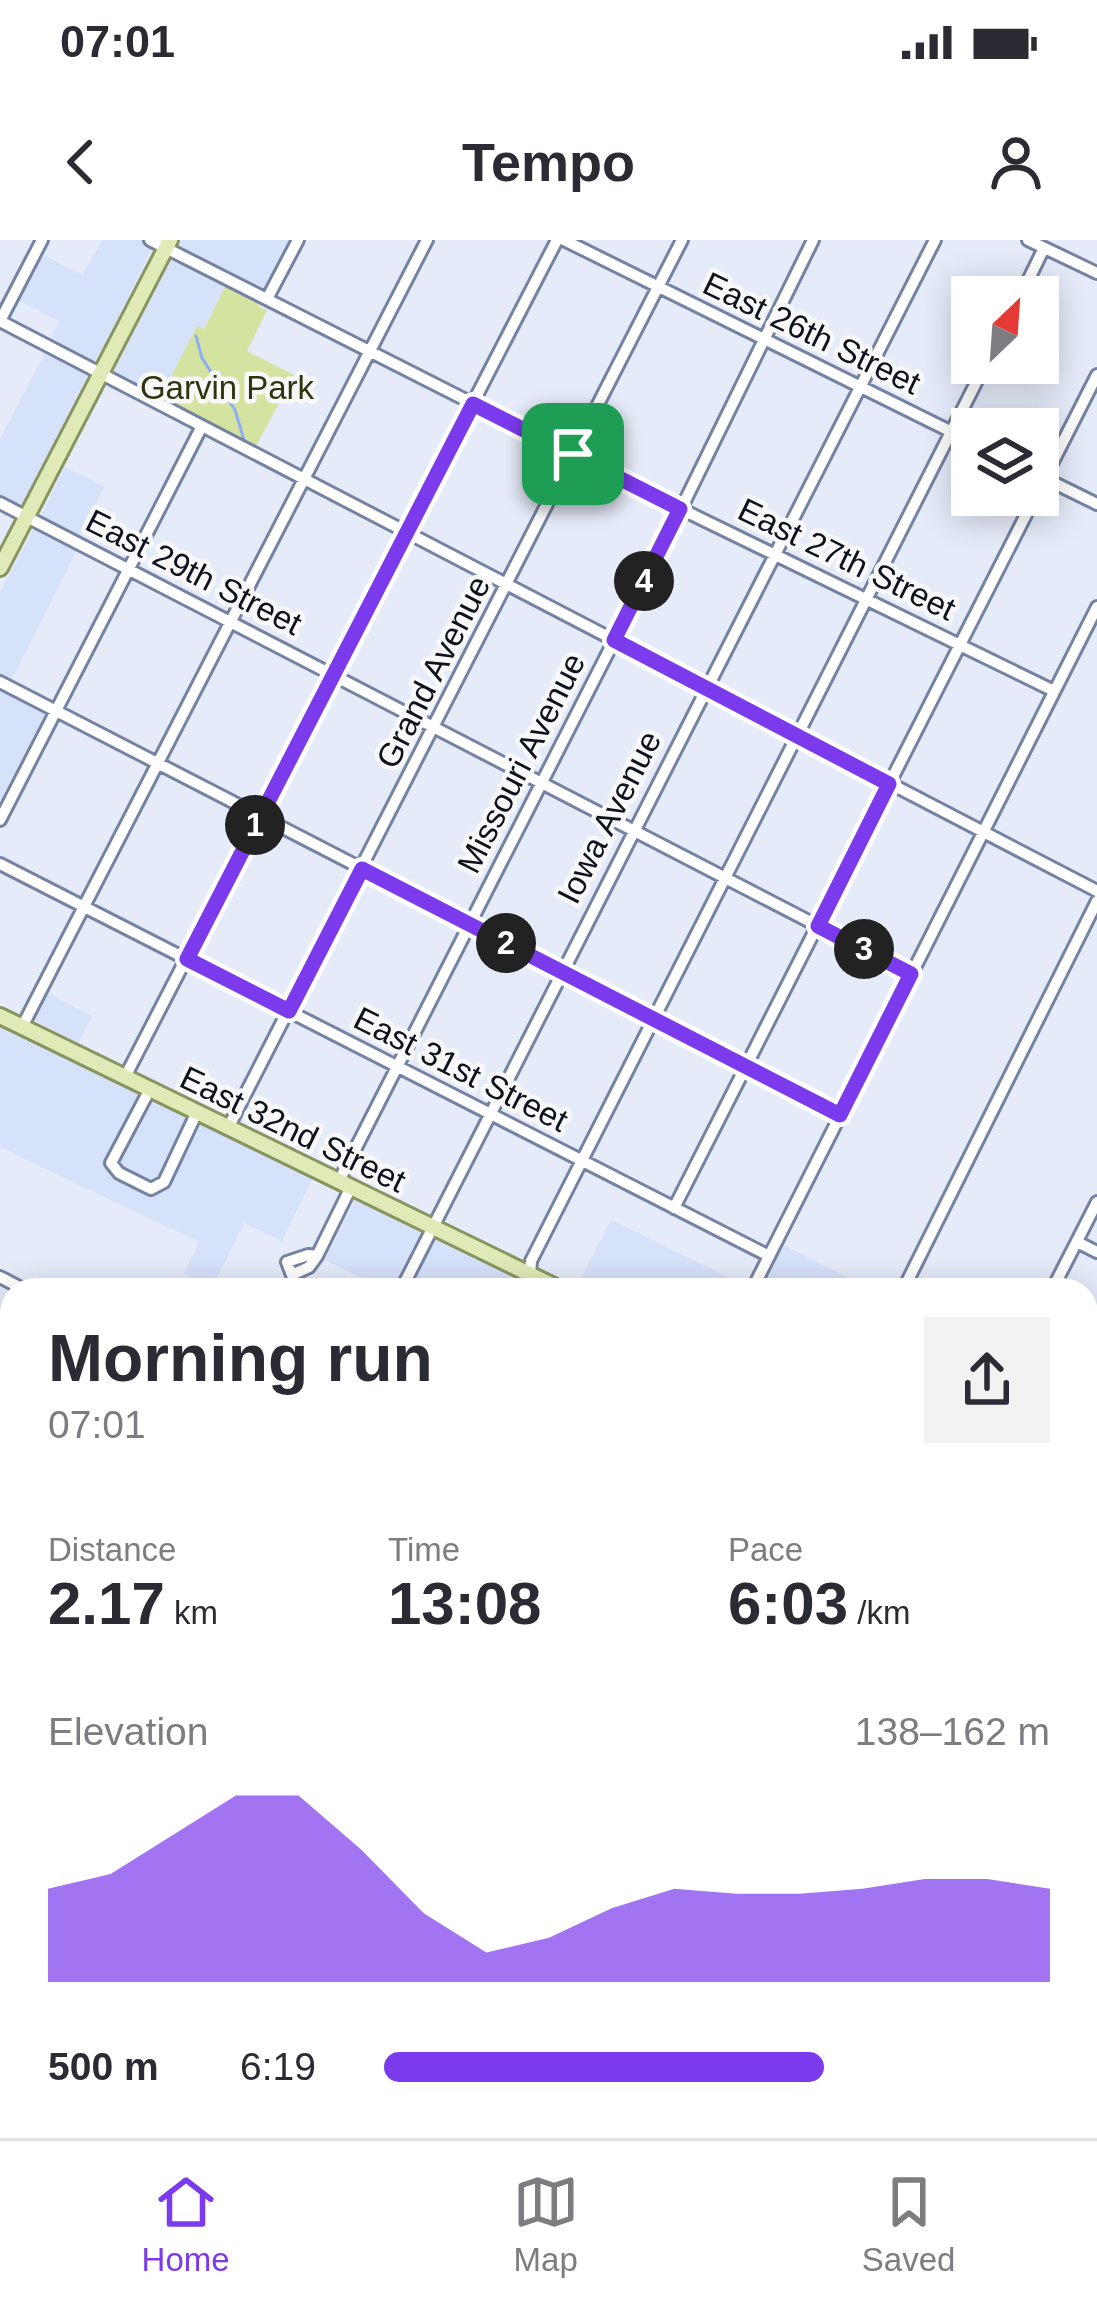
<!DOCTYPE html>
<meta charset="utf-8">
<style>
body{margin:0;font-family:Arial,sans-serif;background:#f2f2f3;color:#2b2b33;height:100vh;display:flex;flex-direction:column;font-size:45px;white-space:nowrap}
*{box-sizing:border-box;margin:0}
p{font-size:39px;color:#7c7c81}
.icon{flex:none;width:66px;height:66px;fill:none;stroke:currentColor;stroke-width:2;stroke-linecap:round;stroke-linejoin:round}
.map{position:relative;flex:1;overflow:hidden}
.side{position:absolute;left:0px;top:1038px;width:1098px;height:861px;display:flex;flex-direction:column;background:#fff;border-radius:36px 36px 0 0;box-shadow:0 6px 30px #0003}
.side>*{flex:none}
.needle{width:78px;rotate:25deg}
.buttons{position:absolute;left:951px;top:36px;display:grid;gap:24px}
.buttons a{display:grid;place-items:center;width:108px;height:108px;border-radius:0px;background:#fff;box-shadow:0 6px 30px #0003;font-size:60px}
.pin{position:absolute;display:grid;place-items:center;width:102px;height:102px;color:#fff;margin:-51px;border-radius:24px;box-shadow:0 6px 18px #0006}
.km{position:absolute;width:60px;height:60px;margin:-30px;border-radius:50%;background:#222;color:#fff;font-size:33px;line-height:60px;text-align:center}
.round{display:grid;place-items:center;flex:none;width:126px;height:126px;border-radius:0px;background:#f2f2f3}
.headline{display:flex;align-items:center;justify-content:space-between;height:204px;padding:0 48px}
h1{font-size:66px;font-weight:700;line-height:90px}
.stats{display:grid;grid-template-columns:repeat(3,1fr);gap:18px;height:204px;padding:12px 48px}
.stats div{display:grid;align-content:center}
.stats b{font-size:60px;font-weight:700}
.stats small{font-size:33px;font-weight:400}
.stats p{font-size:33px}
.chart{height:336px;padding:24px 48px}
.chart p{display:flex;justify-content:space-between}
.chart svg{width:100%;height:216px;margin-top:12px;fill:#7c3aed;opacity:.7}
ul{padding:0 48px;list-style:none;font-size:39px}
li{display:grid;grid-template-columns:192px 144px 1fr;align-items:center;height:90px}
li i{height:30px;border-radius:15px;background:#7c3aed}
.status{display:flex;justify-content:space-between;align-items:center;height:84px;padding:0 60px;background:#fff;direction:ltr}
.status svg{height:33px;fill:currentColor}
header{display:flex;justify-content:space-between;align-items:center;height:156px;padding:0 48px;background:#fff;font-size:54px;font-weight:700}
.menu{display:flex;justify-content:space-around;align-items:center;height:168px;border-top:3px solid #e1e1e2;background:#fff;font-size:33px;color:#7c7c81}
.menu a{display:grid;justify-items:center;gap:6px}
.menu .current{color:#7c3aed}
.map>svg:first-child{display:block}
.built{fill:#d6e1fa}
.green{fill:#d5e3a0}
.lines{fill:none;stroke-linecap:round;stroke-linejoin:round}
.stream{stroke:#8eadf5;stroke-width:3}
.minor-casing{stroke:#7583a2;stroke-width:16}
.major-casing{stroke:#889561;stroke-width:20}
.minor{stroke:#fff;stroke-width:10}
.major{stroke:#e0eab6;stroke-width:14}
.route-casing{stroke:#fff;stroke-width:24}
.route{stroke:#7c3aed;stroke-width:15}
.labels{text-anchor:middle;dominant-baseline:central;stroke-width:9;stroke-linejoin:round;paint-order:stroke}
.street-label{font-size:33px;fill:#0d121d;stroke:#f8f8f8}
.park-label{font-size:33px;fill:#2f3511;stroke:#f8f8f8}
</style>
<div class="status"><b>07:01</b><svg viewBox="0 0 49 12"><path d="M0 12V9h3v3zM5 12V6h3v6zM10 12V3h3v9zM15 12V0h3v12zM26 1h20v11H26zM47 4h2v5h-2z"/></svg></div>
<header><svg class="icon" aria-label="back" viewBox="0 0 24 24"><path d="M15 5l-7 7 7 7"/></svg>Tempo<svg class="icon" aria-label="person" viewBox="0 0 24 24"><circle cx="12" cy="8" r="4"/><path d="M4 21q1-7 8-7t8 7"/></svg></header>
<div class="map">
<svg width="1097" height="1898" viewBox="0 0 1097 1898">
<rect width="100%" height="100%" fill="#e5ebf9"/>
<path class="built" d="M 102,0 L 144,0 L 153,7 L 97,119 L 90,122 L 49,101 L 59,81 L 16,59 L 40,13 L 83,35 Z
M 181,0 L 292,0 L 265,50 L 183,9 L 179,4 Z
M 175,17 L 227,43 L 203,89 L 197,87 L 160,158 L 117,136 L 114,131 L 171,20 Z
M 46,111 L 84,130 L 87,136 L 23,262 L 15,264 L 0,256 L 0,199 Z
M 65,227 L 104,247 L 79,297 L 41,275 Z
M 34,288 L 38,288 L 78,308 L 10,443 L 0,438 L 0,352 Z
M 0,449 L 44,472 L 46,476 L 0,568 Z
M 46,752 L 92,776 L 78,803 L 34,780 Z
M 0,786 L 313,937 L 282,1001 L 244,983 L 212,1048 L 184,1034 L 199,1002 L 0,907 Z
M 356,959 L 424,993 L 399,1050 L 386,1050 L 325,1020 Z
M 611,980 L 745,1045 L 743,1050 L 586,1050 L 577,1046 Z
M 435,1000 L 441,1001 L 542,1050 L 407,1050 L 431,1002 Z
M 782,1004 L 873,1050 L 759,1050 Z
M 1086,1160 L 1097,1165 L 1097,1298 L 1086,1293 Z
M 1086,1315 L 1097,1321 L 1097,1407 L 1086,1429 Z"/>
<path class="green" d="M 227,43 L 258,60 L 259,67 L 267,70 L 247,111 L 294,135 L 255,208 L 160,158 L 197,86 L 204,89 Z"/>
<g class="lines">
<path class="stream" d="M 196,96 L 202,118 L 235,170 L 244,200
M 0,1599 L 12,1603
M 390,1887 L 398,1898
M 504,1898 L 511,1887"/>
<defs>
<path id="minor" d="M 150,0 L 681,269 L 1054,451
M 564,0 L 972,202
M 1028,0 L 1097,33
M 1020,57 L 1044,8
M 267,59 L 298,0
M 0,81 L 1097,651
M 0,81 L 42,0
M 1038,235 L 1097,264
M 1038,251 L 1097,135
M 0,263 L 911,734
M 0,442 L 840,875
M 0,580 L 202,186
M 0,624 L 769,1016
M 22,787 L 427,0
M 125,837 L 557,0
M 150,849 L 111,923 L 119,933 L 151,949 L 164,942 L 197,872
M 228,888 L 682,0
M 339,941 L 681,269 L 813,0
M 674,968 L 1036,255
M 1077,1002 L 1097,1012
M 308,1015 L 317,1016 L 309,1027 L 292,1035 L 287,1022 Z
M 317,1016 L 351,947
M 530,1034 L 531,1021 L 986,123
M 0,1037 L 25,1050
M 401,1050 L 935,0
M 752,1050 L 1097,367
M 903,1050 L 1097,661
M 1052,1050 L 1097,962
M 0,1166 L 12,1172
M 1086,1184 L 1086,1188
M 0,1301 L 12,1278
M 1086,1437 L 1097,1416
M 0,1470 L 4,1472
M 1086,1485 L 1097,1491
M 1086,1649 L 1097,1654
M 1086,1701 L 1097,1679
M 208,1887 L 209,1898
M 687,1887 L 710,1898
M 986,1887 L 1008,1898
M 324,1898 L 329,1887
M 541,1898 L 546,1887
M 853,1898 L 859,1887"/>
<path id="major" d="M 0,328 L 170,0
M 0,776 L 562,1050
M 1086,1303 L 1097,1308"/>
</defs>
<use href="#minor" class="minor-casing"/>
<use href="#major" class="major-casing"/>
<use href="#minor" class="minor"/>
<use href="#major" class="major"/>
</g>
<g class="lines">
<defs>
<path id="route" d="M 473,164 L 680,269 L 614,400 L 889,544 L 818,686 L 911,734 L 840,875 L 362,629 L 289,771 L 187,719 Z"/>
</defs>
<use href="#route" class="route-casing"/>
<use href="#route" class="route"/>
</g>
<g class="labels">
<g class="street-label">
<text transform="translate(812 93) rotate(26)">East 26th Street</text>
<text transform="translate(847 319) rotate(26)">East 27th Street</text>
<text transform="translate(194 332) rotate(27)">East 29th Street</text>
<text transform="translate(433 432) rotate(-63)">Grand Avenue</text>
<text transform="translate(521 523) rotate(-63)">Missouri Avenue</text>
<text transform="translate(609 577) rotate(-63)">Iowa Avenue</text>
<text transform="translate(461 829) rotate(27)">East 31st Street</text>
<text transform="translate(293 889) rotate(26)">East 32nd Street</text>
</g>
<g class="park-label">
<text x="227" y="147">Garvin Park</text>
</g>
</g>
</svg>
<div class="buttons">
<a><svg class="needle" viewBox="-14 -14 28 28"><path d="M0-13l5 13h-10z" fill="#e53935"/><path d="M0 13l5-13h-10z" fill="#7c7c81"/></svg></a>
<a><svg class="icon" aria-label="layers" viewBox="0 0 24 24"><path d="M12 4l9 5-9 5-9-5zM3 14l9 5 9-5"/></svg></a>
</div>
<div class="pin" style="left:573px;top:214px;background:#1e9e55"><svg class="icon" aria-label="arrive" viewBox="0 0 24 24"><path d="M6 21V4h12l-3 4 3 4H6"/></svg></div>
<b class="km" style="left:255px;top:585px">1</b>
<b class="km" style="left:506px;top:703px">2</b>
<b class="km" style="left:864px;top:709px">3</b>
<b class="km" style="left:644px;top:341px">4</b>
<section class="side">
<div class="headline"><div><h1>Morning run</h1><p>07:01</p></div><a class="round"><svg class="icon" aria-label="share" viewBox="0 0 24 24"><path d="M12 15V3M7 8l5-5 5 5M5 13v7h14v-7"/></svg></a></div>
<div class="stats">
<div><p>Distance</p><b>2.17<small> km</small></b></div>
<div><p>Time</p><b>13:08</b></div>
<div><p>Pace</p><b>6:03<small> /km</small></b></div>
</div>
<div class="chart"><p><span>Elevation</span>138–162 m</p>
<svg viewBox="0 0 160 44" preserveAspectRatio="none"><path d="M0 44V25L10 22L20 14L30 6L40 6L50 17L60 30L70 38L80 35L90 29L100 25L110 26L120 26L130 25L140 23L150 23L160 25V44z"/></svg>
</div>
<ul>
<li><b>500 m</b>6:19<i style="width:66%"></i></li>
</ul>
</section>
</div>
<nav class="menu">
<a class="current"><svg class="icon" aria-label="home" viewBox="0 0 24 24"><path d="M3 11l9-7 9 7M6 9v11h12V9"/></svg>Home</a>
<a><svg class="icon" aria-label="map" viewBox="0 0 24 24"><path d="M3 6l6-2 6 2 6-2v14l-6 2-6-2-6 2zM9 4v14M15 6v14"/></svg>Map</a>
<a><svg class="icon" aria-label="saved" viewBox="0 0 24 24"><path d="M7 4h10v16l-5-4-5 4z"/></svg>Saved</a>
</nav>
